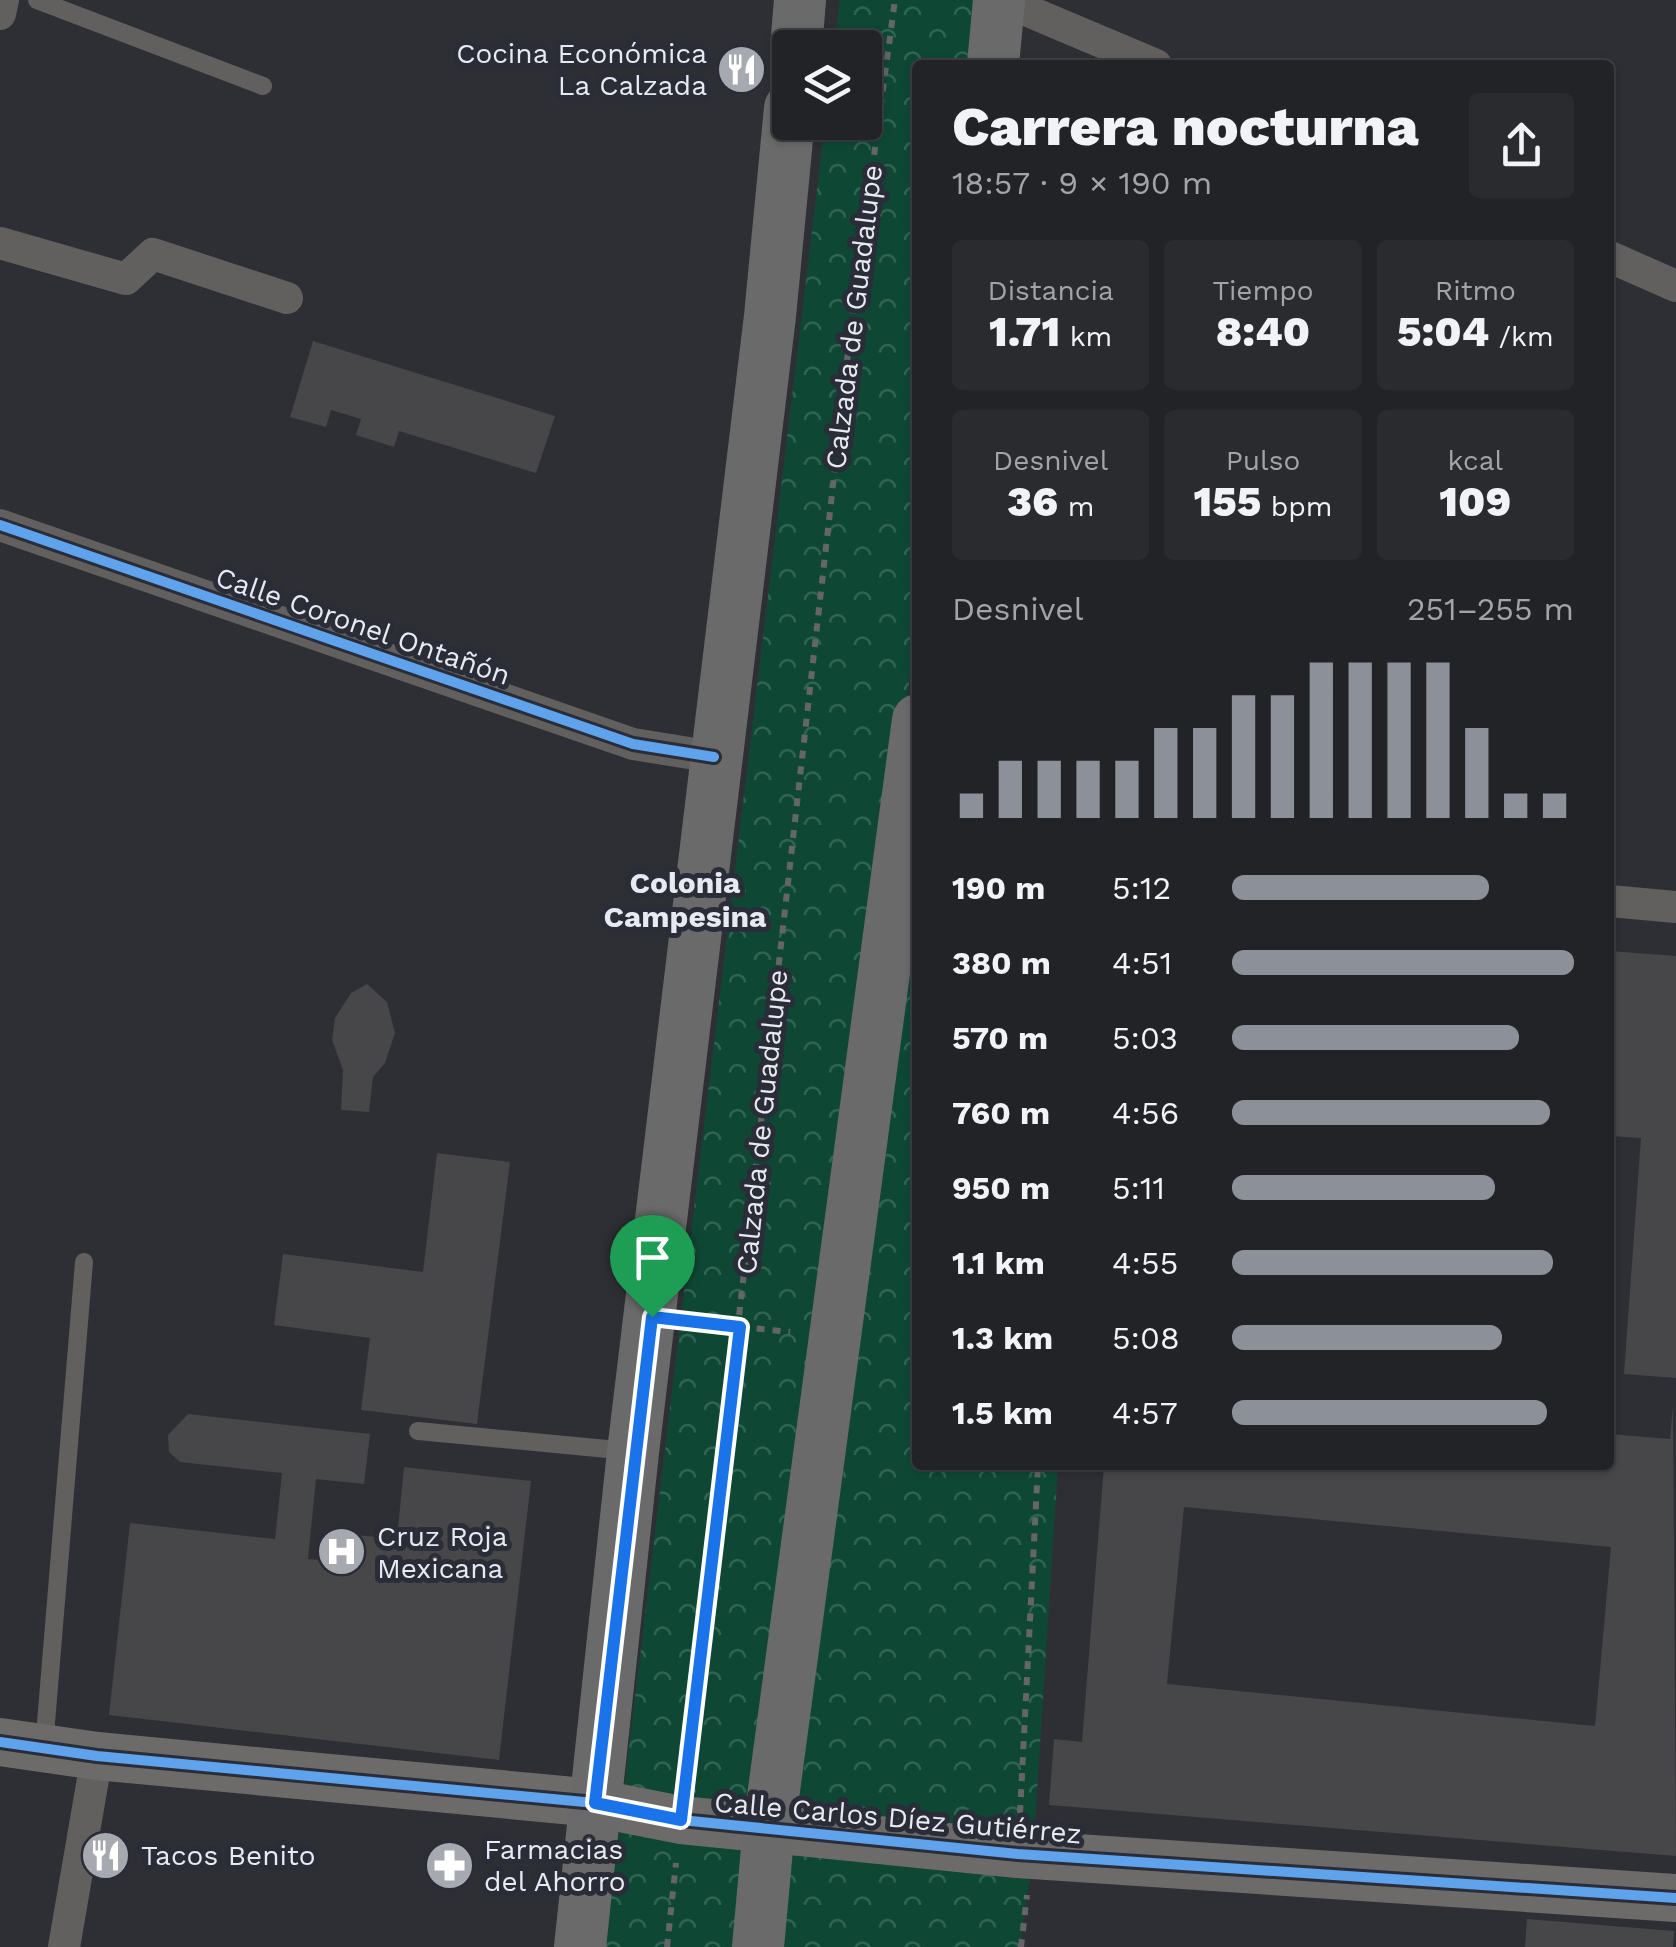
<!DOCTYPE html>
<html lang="es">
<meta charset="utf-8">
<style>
body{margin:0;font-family:"Work Sans",sans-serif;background:#2a2b2f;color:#f1f3f6;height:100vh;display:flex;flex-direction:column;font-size:38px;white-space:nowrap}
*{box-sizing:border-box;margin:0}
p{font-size:32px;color:#a2a4a7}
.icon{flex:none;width:55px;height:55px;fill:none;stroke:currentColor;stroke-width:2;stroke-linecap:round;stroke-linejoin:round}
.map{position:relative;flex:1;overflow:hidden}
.panel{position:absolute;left:912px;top:60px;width:702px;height:1410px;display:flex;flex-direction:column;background:#222327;border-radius:10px;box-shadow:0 2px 8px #0004,0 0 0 2px #3f4044}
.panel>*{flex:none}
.buttons{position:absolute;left:772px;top:30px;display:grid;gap:20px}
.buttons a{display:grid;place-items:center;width:110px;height:110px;border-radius:10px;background:#222327;box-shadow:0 2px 8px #0004,0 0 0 2px #3f4044;font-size:50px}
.pin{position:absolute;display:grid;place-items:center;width:85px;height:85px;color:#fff;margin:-102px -42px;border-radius:50% 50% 50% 0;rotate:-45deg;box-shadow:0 0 10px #0007}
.pin .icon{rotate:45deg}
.round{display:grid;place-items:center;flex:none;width:105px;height:105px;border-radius:10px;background:#2a2b2f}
.headline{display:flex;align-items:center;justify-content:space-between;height:170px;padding:0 40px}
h1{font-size:55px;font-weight:800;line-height:75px}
.figures{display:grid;grid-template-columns:repeat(3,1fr);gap:15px;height:170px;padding:10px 40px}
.figures div{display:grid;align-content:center;border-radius:10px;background:#2a2b2f;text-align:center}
.figures b{font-size:42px;font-weight:800}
.figures small{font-size:28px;font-weight:400}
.figures p{font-size:28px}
.chart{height:280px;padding:20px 40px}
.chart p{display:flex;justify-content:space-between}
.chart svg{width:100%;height:180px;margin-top:10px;stroke:#8c9099;stroke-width:6}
ul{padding:0 40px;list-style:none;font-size:32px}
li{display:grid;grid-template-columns:160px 120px 1fr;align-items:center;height:75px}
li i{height:25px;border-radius:12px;background:#8c9099}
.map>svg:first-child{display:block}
.park{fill:url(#park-crowns)}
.building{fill:#474648;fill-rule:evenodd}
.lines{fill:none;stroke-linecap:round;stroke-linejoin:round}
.path{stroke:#656567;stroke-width:6;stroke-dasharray:8 8;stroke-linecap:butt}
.lane{stroke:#61605f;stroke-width:18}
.street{stroke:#61605f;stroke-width:32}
.secondary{stroke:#6c6b6a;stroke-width:48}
.primary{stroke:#6a6a6a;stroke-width:52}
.cycleway-casing{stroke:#2a2d38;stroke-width:16}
.cycleway{stroke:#60a3ed;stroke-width:10}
.route-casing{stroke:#fff;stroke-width:20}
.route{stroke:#1a73e8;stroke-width:12}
.labels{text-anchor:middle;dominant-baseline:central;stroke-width:10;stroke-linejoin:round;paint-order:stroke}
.poi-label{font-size:28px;fill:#e7eaf1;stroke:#2a2d38;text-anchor:start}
.street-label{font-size:28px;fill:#e7eaf1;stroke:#2a2d38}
.neighbourhood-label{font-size:30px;font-weight:bold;fill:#e7eaf1;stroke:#2a2d38}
</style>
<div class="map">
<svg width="1676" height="1947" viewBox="0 0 1676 1947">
<defs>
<pattern id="park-crowns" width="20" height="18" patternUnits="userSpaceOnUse" patternTransform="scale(2.5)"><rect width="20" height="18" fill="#0e4835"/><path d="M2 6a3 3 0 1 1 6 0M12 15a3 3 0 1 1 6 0" fill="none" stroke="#316353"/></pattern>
</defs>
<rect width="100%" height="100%" fill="#2e2f34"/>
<path class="park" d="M 840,0 L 982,0 L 975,65 L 918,65 L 917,606 L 899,781 L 753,1947 L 605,1947 L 825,123 L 865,122 L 865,48 L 834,47 Z
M 918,828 L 918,1465 L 1058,1465 L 1033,1854 L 1020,1947 L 757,1947 Z"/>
<path class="building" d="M 313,341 L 555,416 L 536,473 L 399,431 L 394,447 L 356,435 L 361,419 L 331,410 L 326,427 L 290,417 Z
M 1610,951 L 1676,956 L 1676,1378 L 1624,1374 L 1641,1138 L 1610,1136 Z
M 367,984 L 387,1002 L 395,1033 L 385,1063 L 373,1077 L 369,1112 L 341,1110 L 343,1070 L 332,1040 L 335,1018 L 351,993 Z
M 437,1153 L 510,1162 L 477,1424 L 361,1410 L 370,1338 L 274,1325 L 283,1254 L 423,1272 Z
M 1673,1406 L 1676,1856 L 1049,1805 L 1054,1739 L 1082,1742 L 1104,1465 L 1610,1465 L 1610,1434 L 1670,1439 ZM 1184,1507 L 1611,1547 L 1595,1726 L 1167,1684 Z
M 188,1414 L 370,1434 L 364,1484 L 316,1479 L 308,1559 L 332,1561 L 335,1533 L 397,1539 L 404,1467 L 531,1481 L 499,1760 L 109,1715 L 130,1523 L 275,1539 L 282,1473 L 180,1462 L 169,1452 L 168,1435 Z
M 1527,1919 L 1674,1931 L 1673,1947 L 1525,1947 Z"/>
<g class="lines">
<path class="path" d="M 693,1322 L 790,1332
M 687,1776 L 851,326 L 895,0
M 1020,1813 L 1038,1465
M 667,1947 L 676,1863
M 1021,1947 L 1027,1895"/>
<path class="lane" d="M 37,0 L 263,86
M 418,1431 L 628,1451
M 44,1747 L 84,1262"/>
<path class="street" d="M 1002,0 L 1156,65
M 0,14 L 3,0
M 0,243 L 126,279 L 153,254 L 287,298
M 1610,257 L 1676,286
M 0,525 L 633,744 L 714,757
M 1610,901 L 1676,907
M 64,1947 L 97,1756"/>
<path class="secondary" d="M 0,1742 L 97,1756 L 595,1803 L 681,1820 L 1018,1854 L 1676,1898"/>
<path class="primary" d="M 796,48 L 800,0
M 993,65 L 999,0
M 580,1947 L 633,1452 L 770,316 L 790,108
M 758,1947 L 769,1827 L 918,720"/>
<defs>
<path id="cycleway" d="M 0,525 L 633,744 L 714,757
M 0,1742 L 97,1756 L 595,1803 L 681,1820 L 1018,1854 L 1676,1898"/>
</defs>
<use href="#cycleway" class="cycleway-casing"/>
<use href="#cycleway" class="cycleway"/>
</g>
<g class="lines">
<defs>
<path id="route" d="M 652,1317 L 740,1327 L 681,1820 L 595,1803 Z"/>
</defs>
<use href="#route" class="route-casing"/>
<use href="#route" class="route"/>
</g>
<defs>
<symbol id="restaurant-disc" viewBox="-11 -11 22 22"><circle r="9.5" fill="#a6a9af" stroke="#2a2d38"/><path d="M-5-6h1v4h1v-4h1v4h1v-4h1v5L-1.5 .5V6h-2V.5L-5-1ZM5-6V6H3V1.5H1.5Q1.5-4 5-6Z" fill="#fff"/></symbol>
<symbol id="hospital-disc" viewBox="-11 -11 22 22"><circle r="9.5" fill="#a6a9af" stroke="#2a2d38"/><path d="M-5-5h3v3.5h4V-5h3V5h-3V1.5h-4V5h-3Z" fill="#fff"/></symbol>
<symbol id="pharmacy-disc" viewBox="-11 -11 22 22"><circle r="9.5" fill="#a6a9af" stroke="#2a2d38"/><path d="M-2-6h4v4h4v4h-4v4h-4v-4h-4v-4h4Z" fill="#fff"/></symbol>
</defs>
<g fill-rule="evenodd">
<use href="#restaurant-disc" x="714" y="42" width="55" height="55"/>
<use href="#hospital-disc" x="314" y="1524" width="55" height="55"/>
<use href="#restaurant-disc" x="78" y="1828" width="55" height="55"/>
<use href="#pharmacy-disc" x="422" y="1838" width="55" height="55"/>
</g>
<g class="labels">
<g class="poi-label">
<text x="707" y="53" text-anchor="end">Cocina Económica<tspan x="707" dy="32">La Calzada</tspan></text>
<text x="377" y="1536">Cruz Roja<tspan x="377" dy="32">Mexicana</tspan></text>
<text x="484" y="1849">Farmacias<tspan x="484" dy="32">del Ahorro</tspan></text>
<text x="141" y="1855">Tacos Benito</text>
</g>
<g class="street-label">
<text transform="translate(854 317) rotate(-83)">Calzada de Guadalupe</text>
<text transform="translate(363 626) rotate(19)">Calle Coronel Ontañón</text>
<text transform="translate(762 1122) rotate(-84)">Calzada de Guadalupe</text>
<text transform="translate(898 1818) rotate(5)">Calle Carlos Díez Gutiérrez</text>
</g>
<g class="neighbourhood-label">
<text x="685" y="882">Colonia<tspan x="685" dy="34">Campesina</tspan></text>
</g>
</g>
</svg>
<div class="buttons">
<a><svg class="icon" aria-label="layers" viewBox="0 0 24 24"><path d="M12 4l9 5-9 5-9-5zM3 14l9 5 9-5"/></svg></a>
</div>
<div class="pin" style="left:652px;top:1317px;background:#1e9e55"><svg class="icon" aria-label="arrive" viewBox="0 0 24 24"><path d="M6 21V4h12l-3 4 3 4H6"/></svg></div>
<section class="panel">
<div class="headline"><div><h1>Carrera nocturna</h1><p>18:57 · 9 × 190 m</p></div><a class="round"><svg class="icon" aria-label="share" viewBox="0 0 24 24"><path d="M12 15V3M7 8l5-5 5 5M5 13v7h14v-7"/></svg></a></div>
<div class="figures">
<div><p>Distancia</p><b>1.71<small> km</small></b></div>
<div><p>Tiempo</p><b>8:40</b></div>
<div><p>Ritmo</p><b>5:04<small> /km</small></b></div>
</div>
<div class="figures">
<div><p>Desnivel</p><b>36<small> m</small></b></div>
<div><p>Pulso</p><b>155<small> bpm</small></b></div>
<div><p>kcal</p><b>109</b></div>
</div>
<div class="chart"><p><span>Desnivel</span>251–255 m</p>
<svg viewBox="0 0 160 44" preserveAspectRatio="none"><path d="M5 44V38M15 44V30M25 44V30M35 44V30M45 44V30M55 44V22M65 44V22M75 44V14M85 44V14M95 44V6M105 44V6M115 44V6M125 44V6M135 44V22M145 44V38M155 44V38"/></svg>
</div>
<ul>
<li><b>190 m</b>5:12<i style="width:75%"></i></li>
<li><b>380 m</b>4:51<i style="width:100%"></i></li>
<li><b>570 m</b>5:03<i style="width:84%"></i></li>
<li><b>760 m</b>4:56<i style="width:93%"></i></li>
<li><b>950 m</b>5:11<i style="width:77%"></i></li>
<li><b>1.1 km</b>4:55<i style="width:94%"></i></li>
<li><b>1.3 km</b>5:08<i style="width:79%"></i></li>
<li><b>1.5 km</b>4:57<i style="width:92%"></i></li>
</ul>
</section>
</div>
